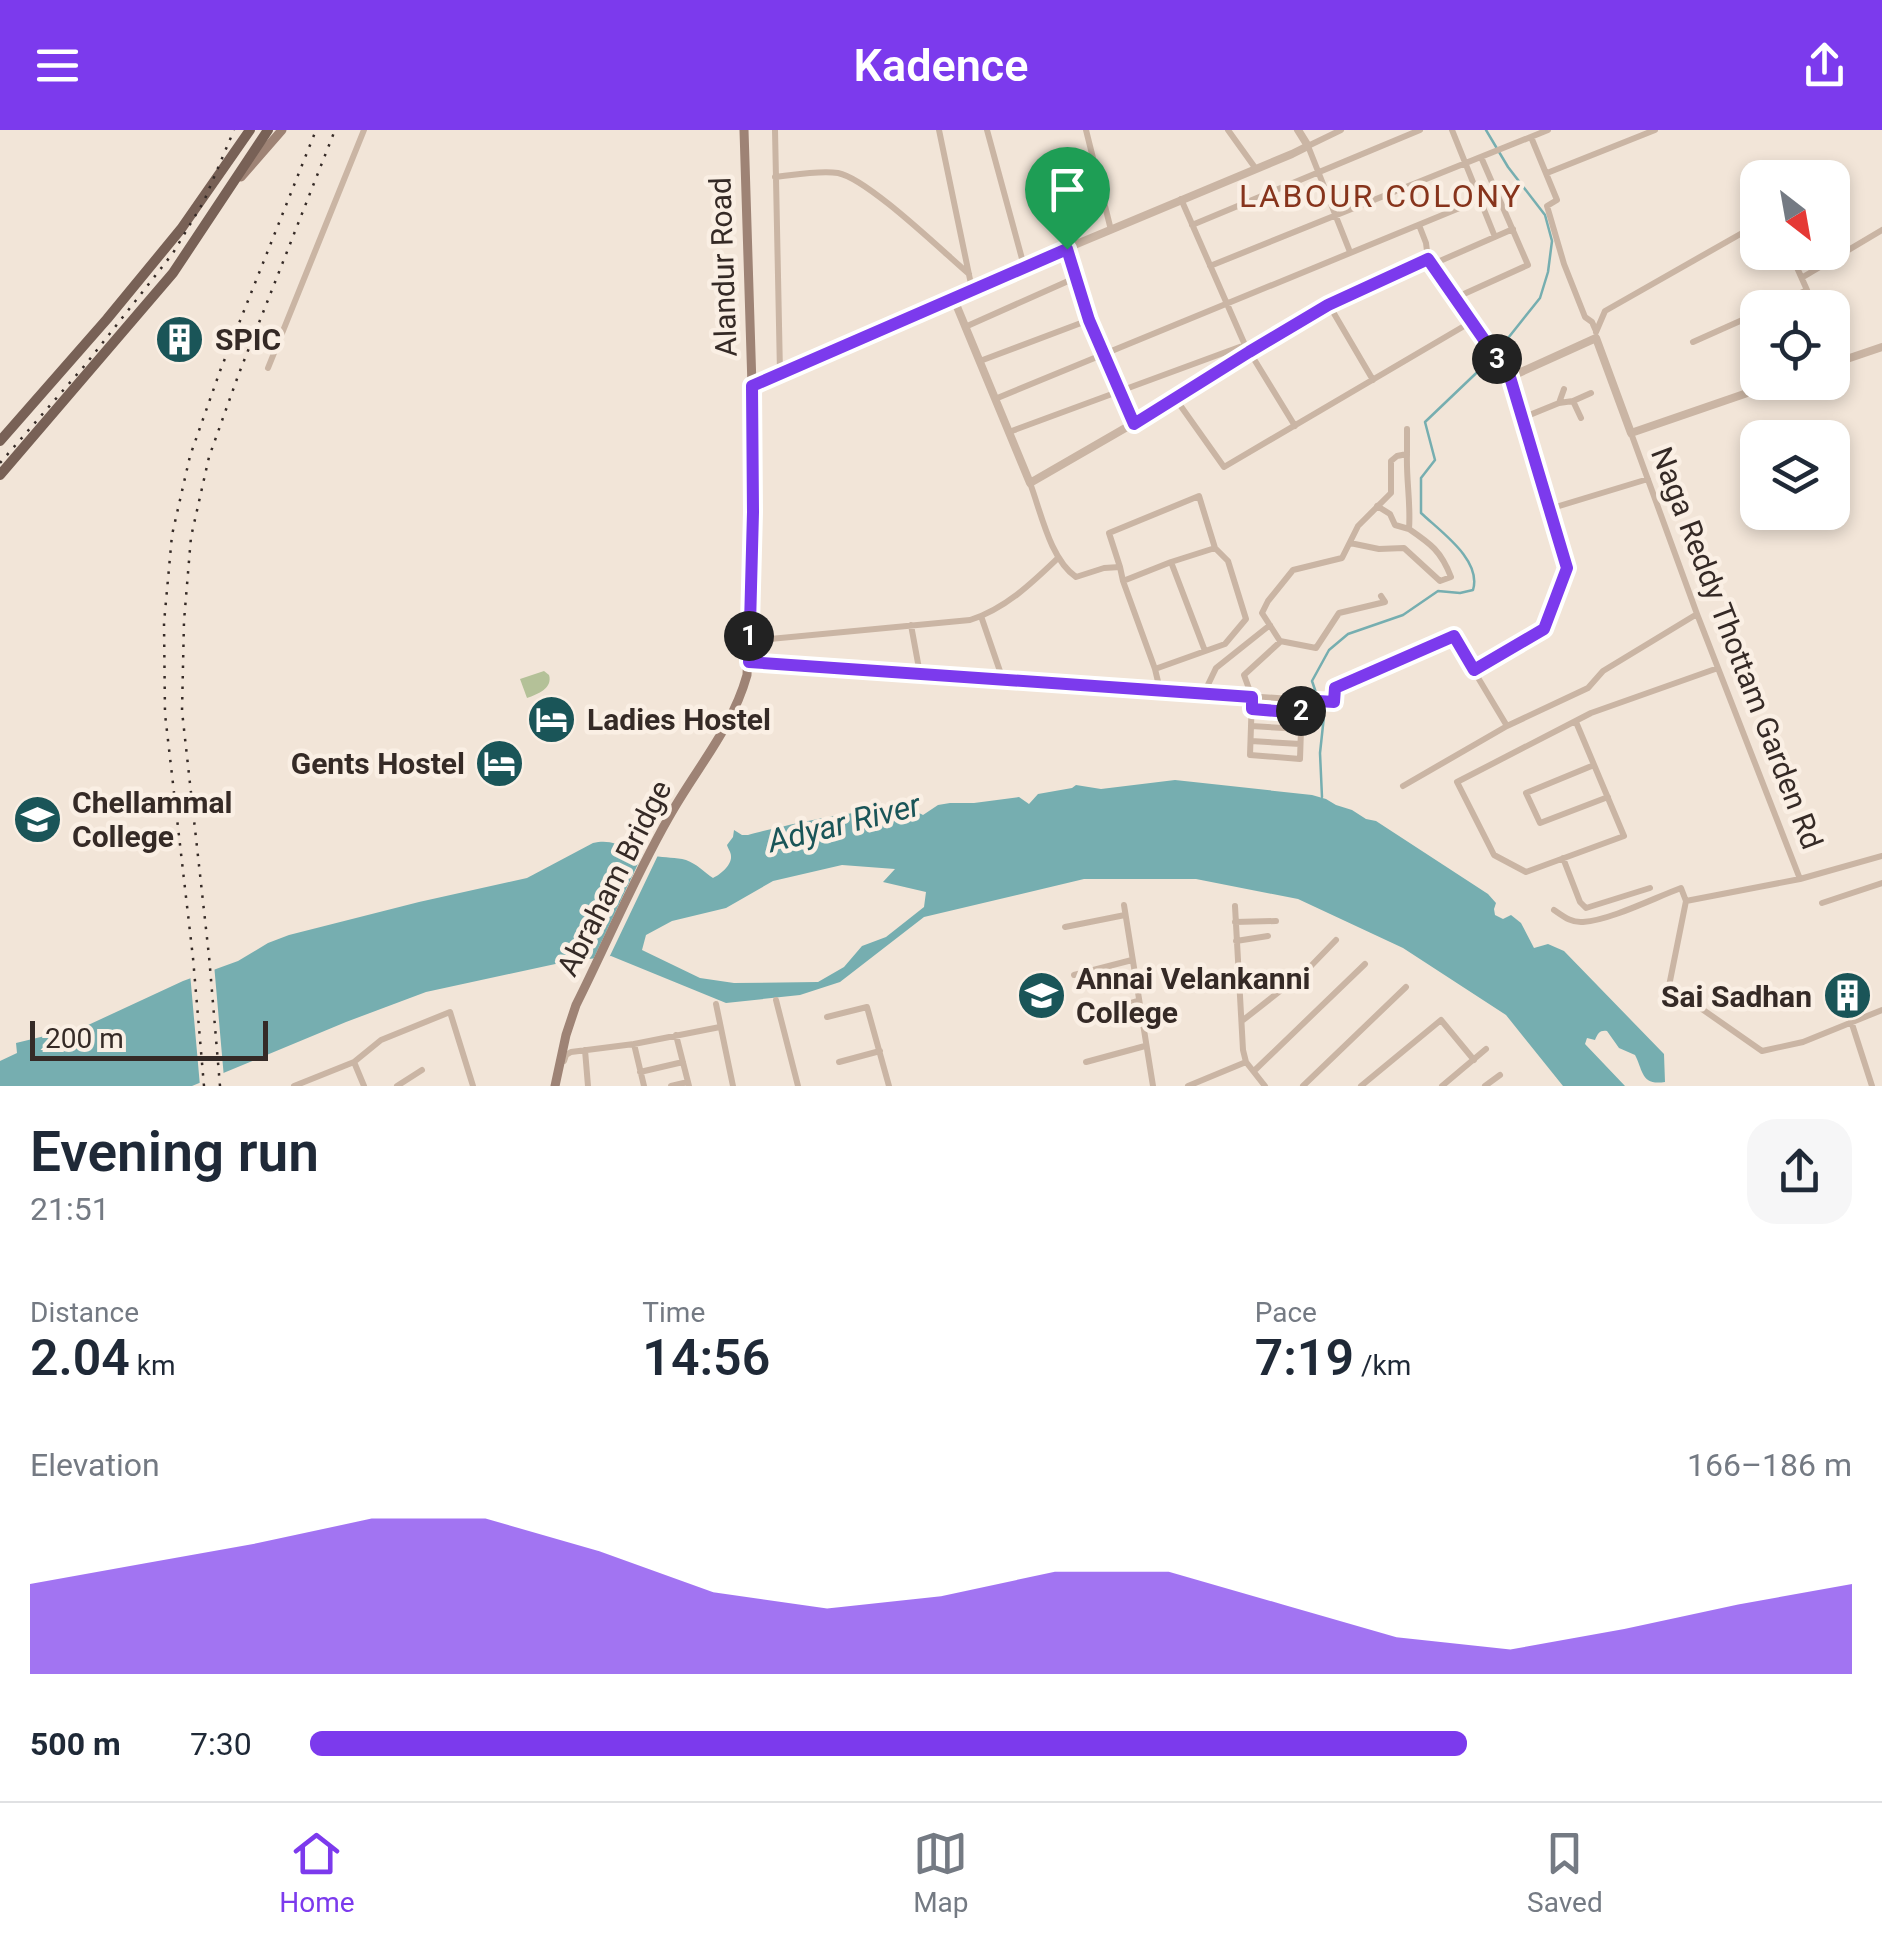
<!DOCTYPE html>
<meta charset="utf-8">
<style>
body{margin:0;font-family:Roboto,sans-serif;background:#f6f6f7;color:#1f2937;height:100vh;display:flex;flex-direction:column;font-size:38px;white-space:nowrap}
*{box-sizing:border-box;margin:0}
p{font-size:32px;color:#747a83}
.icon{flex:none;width:55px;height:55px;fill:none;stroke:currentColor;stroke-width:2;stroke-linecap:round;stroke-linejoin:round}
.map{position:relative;height:956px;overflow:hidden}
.panel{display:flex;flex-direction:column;background:#fff;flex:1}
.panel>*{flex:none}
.needle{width:65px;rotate:149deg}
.buttons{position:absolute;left:1740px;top:30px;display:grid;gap:20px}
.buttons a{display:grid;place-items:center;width:110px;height:110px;border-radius:20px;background:#fff;box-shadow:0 5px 15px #0003;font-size:50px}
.scale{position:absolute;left:30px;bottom:25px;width:238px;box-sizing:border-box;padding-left:10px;border:5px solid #352a26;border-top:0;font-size:28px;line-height:35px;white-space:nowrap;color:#352a26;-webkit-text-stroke:8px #faefe4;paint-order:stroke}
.pin{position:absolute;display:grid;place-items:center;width:85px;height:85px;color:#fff;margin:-102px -42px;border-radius:50% 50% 50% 0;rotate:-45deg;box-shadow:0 0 10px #0007}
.pin .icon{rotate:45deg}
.km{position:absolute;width:50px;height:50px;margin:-25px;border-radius:50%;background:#222;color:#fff;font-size:28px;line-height:50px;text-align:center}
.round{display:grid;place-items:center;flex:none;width:105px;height:105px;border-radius:30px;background:#f6f6f7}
.overview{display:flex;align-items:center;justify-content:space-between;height:170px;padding:0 30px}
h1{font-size:55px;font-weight:600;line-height:75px}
.metrics{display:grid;grid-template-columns:repeat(3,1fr);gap:15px;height:170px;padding:10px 30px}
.metrics div{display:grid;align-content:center}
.metrics b{font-size:50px;font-weight:600}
.metrics small{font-size:28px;font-weight:400}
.metrics p{font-size:28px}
.chart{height:280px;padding:20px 30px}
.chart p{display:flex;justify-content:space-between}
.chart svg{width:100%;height:180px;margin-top:10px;fill:#7c3aed;opacity:.7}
ul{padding:0 30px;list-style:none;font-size:32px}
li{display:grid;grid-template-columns:160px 120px 1fr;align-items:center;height:75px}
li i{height:25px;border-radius:12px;background:#7c3aed}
header{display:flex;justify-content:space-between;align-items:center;height:130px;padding:0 30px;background:#7c3aed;color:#fff;font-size:45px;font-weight:600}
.menu{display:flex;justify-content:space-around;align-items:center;height:140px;border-top:2px solid #e0e1e3;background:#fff;font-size:28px;color:#747a83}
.menu a{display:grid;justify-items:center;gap:5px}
.menu .current{color:#7c3aed}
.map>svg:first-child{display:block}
.green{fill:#b4c198}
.water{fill:#76aeb0;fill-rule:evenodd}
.pier{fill:#f2e5d8}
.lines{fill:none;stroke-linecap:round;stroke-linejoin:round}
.stream{stroke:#76aeb0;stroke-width:2.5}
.minor{stroke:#cab5a4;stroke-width:6}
.tertiary{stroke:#cab5a4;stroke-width:8}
.secondary{stroke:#9e8375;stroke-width:9}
.primary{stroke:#786156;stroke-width:10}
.rail{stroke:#352a26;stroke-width:2.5;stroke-dasharray:2.5 8;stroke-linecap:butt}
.route-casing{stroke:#fff;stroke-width:20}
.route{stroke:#7c3aed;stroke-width:12}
.labels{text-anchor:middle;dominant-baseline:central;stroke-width:9;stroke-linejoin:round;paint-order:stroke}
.street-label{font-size:30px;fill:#352a26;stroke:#faefe4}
.poi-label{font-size:30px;font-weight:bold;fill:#352a26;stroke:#faefe4;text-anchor:start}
.neighbourhood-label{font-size:32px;letter-spacing:2.5px;fill:#87341c;stroke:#faefe4}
.water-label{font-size:32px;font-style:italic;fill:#1a5558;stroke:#faefe4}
</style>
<header><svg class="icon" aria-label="menu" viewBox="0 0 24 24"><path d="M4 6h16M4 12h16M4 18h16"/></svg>Kadence<svg class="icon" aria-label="share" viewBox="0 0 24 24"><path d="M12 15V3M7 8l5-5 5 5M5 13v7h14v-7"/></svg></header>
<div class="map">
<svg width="1882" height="956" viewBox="0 0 1882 956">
<rect width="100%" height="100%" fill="#f2e5d8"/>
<path class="green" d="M 544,541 L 549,545 C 553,558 538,564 527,568 L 520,549 Z"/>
<path class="water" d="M 1175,650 L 1312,665 L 1326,669 L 1336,675 L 1352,680 L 1366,689 L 1376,691 L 1488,764 L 1496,773 L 1494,779 L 1495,785 L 1503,789 L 1511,785 L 1521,793 L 1534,818 L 1548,814 L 1564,821 L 1664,924 L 1665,952 C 1641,956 1643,940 1635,925 L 1619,918 L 1607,901 C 1600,900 1598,903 1595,910 L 1587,908 L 1585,914 L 1625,956 L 1563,956 L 1506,885 L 1403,818 L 1298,769 L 1196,749 L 1084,749 L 924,787 L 840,852 L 800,865 L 726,873 L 611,826 L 560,833 L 426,862 L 346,892 L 192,956 L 0,956 L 0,931 L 17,923 L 16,913 L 86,896 L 183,851 L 238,831 L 268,813 L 289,805 L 419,772 L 527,748 L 593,713 C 616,707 632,723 654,726 C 665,728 676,727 686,730 C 697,734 704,742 713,748 C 720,745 732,735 731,726 C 731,722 728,719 727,715 L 733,707 L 734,700 L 742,705 L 748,705 C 781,696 897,668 923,685 L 938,675 L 950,673 L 974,673 L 1019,667 L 1029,674 L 1038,664 L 1072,658 L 1076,655 L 1101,659 ZM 842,735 L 895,739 L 883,752 L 926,762 L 924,777 L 886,807 L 862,816 L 844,837 L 818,852 L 734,853 L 700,848 L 642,820 L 646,805 L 672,791 L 726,778 L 773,751 Z"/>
<path class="pier" d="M 645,719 L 660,721 L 607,832 L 591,834 Z
M 214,834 L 224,948 L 200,956 L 190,843 Z"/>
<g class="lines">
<path class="stream" d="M 1486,0 L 1508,37 L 1545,85 L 1552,111 L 1548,142 L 1540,168 L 1497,222
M 1322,667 L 1320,623 L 1324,586 L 1312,551 L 1329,520 L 1348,504 L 1403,485 L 1438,461 L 1460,463 L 1473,460 C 1482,430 1441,402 1421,383 L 1421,348 L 1435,330 L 1425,292 L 1492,228"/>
<path class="minor" d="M 775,0 L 780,243
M 939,0 L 972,159
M 987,0 L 1024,136
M 1086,0 L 1111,100
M 1228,0 L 1256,39
M 1341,0 L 1308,16 L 1350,122
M 1452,0 L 1495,107
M 1531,7 L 1557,70 L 1547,76 L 1564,134 L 1585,187 L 1592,192 L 1596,201
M 1547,43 L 1655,0
M 775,47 C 794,45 819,40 838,43 C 868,49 942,121 969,144
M 1192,95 L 1420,0
M 1419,95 L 1426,113 L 1428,129
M 1067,119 L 1089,190 L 1134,293
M 1433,134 L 1513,99
M 1210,136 L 1548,0
M 1803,147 L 1882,100
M 1807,160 L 1814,178
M 1455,168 L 1528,135 L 1481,27
M 1329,175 L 1373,250
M 1769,178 L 1807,160 L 1790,122
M 965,197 L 1075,148
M 1596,202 L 1605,181 L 1758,94
M 1693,212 L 1758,183
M 1249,221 L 1295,296
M 980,231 L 1089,190
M 268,238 L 364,0
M 1175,268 L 1224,337 L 1471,192
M 995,269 L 1479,70
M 1559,273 L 1564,259
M 1522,288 L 1559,273 L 1573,271
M 1581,288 L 1573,271 L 1591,263
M 1407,299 L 1407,323
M 1009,302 L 1245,215 L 1181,69
M 1631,303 L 1697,484 L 1800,749
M 1030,353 C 1041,382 1050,429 1076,447 L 1104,438 L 1120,437 L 1123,451 L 1155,539 L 1160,560
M 1377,376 L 1390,384 L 1395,395 L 1409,399
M 1549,379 L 1648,349
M 1350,413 L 1379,419 L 1404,418 L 1440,451 L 1451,447 C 1441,421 1431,414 1409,399 C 1411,374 1406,349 1407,324 L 1397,326 L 1391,331 L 1391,363 L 1358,396 L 1342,428 L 1293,440 L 1268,471 L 1262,483 L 1280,511 L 1316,518 L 1339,483 L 1385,472 L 1381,466
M 1171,432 L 1205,521
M 1120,437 L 1109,403 L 1199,366 L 1215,418 L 1171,432 L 1123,451
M 981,486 L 1003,550
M 911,495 L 920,544
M 749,511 L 970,490 C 1005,479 1032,453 1058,428
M 1280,512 L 1244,545 L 1252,567 L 1250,625 L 1300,629 L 1302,570
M 749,532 L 1334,572 L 1335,558 L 1453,506 L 1507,596
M 1155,539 L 1225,514 L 1246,489 L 1228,431 L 1215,418
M 1474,540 L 1544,499 L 1567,438 L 1510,247
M 1204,563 L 1216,538 L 1270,495
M 1252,579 L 1301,583
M 1576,592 L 1624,706 L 1526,742 L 1494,725 L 1457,652 L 1591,583 L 1718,538
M 1251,596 L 1301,599
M 1251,611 L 1300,614
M 1594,635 L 1526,663 L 1540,693 L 1608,667
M 1403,656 L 1507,596 L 1588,558 L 1603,541 L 1697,484
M 1882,726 L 1800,749 L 1686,771 L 1669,856 L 1762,921 L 1803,912 L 1882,880
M 1563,728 L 1580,772 L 1586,778 L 1650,758
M 1822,773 L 1882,753
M 1124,775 L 1153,956
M 1235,776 L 1243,920 L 1246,932 L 1265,956
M 1554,780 C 1563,786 1571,793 1583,792 C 1611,790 1654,768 1681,758 L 1686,771
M 1235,792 L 1276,791
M 1065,797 L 1125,785
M 1236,811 L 1268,806
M 1074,845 L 1132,830
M 776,870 L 798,956
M 716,874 L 733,956
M 827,887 L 867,877 L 889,956
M 1080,888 L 1137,871
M 1242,891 L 1308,839 L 1336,810
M 1851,891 L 1872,956
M 676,905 L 689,956
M 634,914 L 644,956
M 585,920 L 588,956
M 564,931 L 566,925 L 571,922 L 634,914 L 720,897
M 354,932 L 364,956
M 839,932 L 880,921
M 1086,932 L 1145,916
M 1254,941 L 1365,834
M 640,942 L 683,932
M 294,956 L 354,932 L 381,910 L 450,882 L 473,956
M 397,956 L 422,940
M 671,956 L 688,952
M 1188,956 L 1246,932
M 1303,956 L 1406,857
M 1361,956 L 1441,890 L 1474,930
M 1442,956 L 1486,919
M 1485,956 L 1500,945"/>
<path class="tertiary" d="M 953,167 L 1030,353 L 1134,293 L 1249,221 L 1329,175 L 1428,129 L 1510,247 L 1596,208 L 1631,303 L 1779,252
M 1832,234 L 1882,217
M 752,256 L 1024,136 L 1292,24 L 1308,16 L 1298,0"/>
<path class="secondary" d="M 241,47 L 282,0
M 555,956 L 566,905 L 576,875 C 607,813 634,748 669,687 C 695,640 732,599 747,545 L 753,382 L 752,256 L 744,0"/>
<path class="primary" d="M 0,311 L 107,189 L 181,99 L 250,0
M 0,345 L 173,143 L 268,0"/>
<path class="rail" d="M 0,333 L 86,234 L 173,123 L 204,71 L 234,0
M 204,956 L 193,828 L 165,584 L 164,493 L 172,405 L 190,326 L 220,241 L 316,0
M 220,956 L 209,826 L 182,581 L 184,491 L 191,407 L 209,327 L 238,246 L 335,0"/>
</g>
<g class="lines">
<defs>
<path id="route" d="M 1067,119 L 1089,190 L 1134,294 L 1249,222 L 1328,175 L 1428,129 L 1510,247 L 1567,438 L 1544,499 L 1474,540 L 1454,506 L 1335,558 L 1334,572 L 1302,570 L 1301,583 L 1252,579 L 1252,567 L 749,532 L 753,382 L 752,256 Z"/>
</defs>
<use href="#route" class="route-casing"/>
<use href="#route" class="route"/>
</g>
<defs>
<symbol id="building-disc" viewBox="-11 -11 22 22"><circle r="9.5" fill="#1a5558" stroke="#faefe4"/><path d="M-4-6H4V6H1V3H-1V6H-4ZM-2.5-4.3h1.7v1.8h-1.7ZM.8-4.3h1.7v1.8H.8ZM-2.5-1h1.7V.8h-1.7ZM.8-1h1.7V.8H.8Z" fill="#fff"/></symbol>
<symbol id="hotel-disc" viewBox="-11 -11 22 22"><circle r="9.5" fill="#1a5558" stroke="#faefe4"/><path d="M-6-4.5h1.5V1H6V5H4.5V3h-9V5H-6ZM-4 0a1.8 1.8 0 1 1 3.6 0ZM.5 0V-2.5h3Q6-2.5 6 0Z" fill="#fff"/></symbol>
<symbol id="university-disc" viewBox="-11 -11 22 22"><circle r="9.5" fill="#1a5558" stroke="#faefe4"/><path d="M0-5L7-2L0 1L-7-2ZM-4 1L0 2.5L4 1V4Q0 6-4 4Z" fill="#fff"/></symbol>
</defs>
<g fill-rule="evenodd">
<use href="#building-disc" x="152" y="182" width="55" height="55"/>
<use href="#hotel-disc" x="524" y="562" width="55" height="55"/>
<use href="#hotel-disc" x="472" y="606" width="55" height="55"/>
<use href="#university-disc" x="10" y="662" width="55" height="55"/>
<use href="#university-disc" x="1014" y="838" width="55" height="55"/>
<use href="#building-disc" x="1820" y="838" width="55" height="55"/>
</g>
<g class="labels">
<g class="street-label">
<text transform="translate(723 137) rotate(-92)">Alandur Road</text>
<text transform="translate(1737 518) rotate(69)">Naga Reddy Thottam Garden Rd</text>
<text transform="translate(614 748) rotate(-63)">Abraham Bridge</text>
</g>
<g class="poi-label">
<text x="215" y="209">SPIC</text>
<text x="587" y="589">Ladies Hostel</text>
<text x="465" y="633" text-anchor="end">Gents Hostel</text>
<text x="72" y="672">Chellammal<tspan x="72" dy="34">College</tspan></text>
<text x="1076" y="848">Annai Velankanni<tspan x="1076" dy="34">College</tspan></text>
<text x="1812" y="866" text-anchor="end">Sai Sadhan</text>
</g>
<g class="neighbourhood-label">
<text x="1381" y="66">LABOUR COLONY</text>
</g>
<g class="water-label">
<text transform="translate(844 693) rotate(-14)">Adyar River</text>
</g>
</g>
</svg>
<div class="buttons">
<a><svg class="needle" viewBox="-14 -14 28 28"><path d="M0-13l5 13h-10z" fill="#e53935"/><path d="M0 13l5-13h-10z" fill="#747a83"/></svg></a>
<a><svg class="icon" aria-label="locate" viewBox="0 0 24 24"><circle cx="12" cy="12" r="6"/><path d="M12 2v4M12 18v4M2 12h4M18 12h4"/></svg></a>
<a><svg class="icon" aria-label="layers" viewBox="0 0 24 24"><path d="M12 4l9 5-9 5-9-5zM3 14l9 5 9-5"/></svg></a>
</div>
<div class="scale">200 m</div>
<div class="pin" style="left:1067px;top:119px;background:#1e9e55"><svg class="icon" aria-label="arrive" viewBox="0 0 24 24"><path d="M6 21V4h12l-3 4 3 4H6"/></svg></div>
<b class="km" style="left:749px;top:506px">1</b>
<b class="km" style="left:1301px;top:581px">2</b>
<b class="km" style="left:1497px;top:229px">3</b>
</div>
<section class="panel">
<div class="overview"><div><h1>Evening run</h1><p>21:51</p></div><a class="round"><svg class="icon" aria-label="share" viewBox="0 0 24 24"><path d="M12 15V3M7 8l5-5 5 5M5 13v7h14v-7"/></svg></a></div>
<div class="metrics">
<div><p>Distance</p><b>2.04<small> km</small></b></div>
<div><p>Time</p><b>14:56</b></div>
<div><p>Pace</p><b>7:19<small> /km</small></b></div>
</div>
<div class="chart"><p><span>Elevation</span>166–186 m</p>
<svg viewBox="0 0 160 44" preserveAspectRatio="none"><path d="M0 44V22L10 17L20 12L30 6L40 6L50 14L60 24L70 28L80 25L90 19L100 19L110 27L120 35L130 38L140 33L150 27L160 22V44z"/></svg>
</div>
<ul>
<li><b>500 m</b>7:30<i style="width:75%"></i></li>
</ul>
</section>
<nav class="menu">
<a class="current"><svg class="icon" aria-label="home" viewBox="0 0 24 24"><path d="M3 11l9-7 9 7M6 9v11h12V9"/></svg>Home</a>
<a><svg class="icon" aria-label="map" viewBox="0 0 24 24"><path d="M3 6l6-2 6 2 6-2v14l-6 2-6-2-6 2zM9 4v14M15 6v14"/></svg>Map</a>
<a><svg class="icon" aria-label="saved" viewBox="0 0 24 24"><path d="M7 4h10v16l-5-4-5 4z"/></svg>Saved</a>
</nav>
